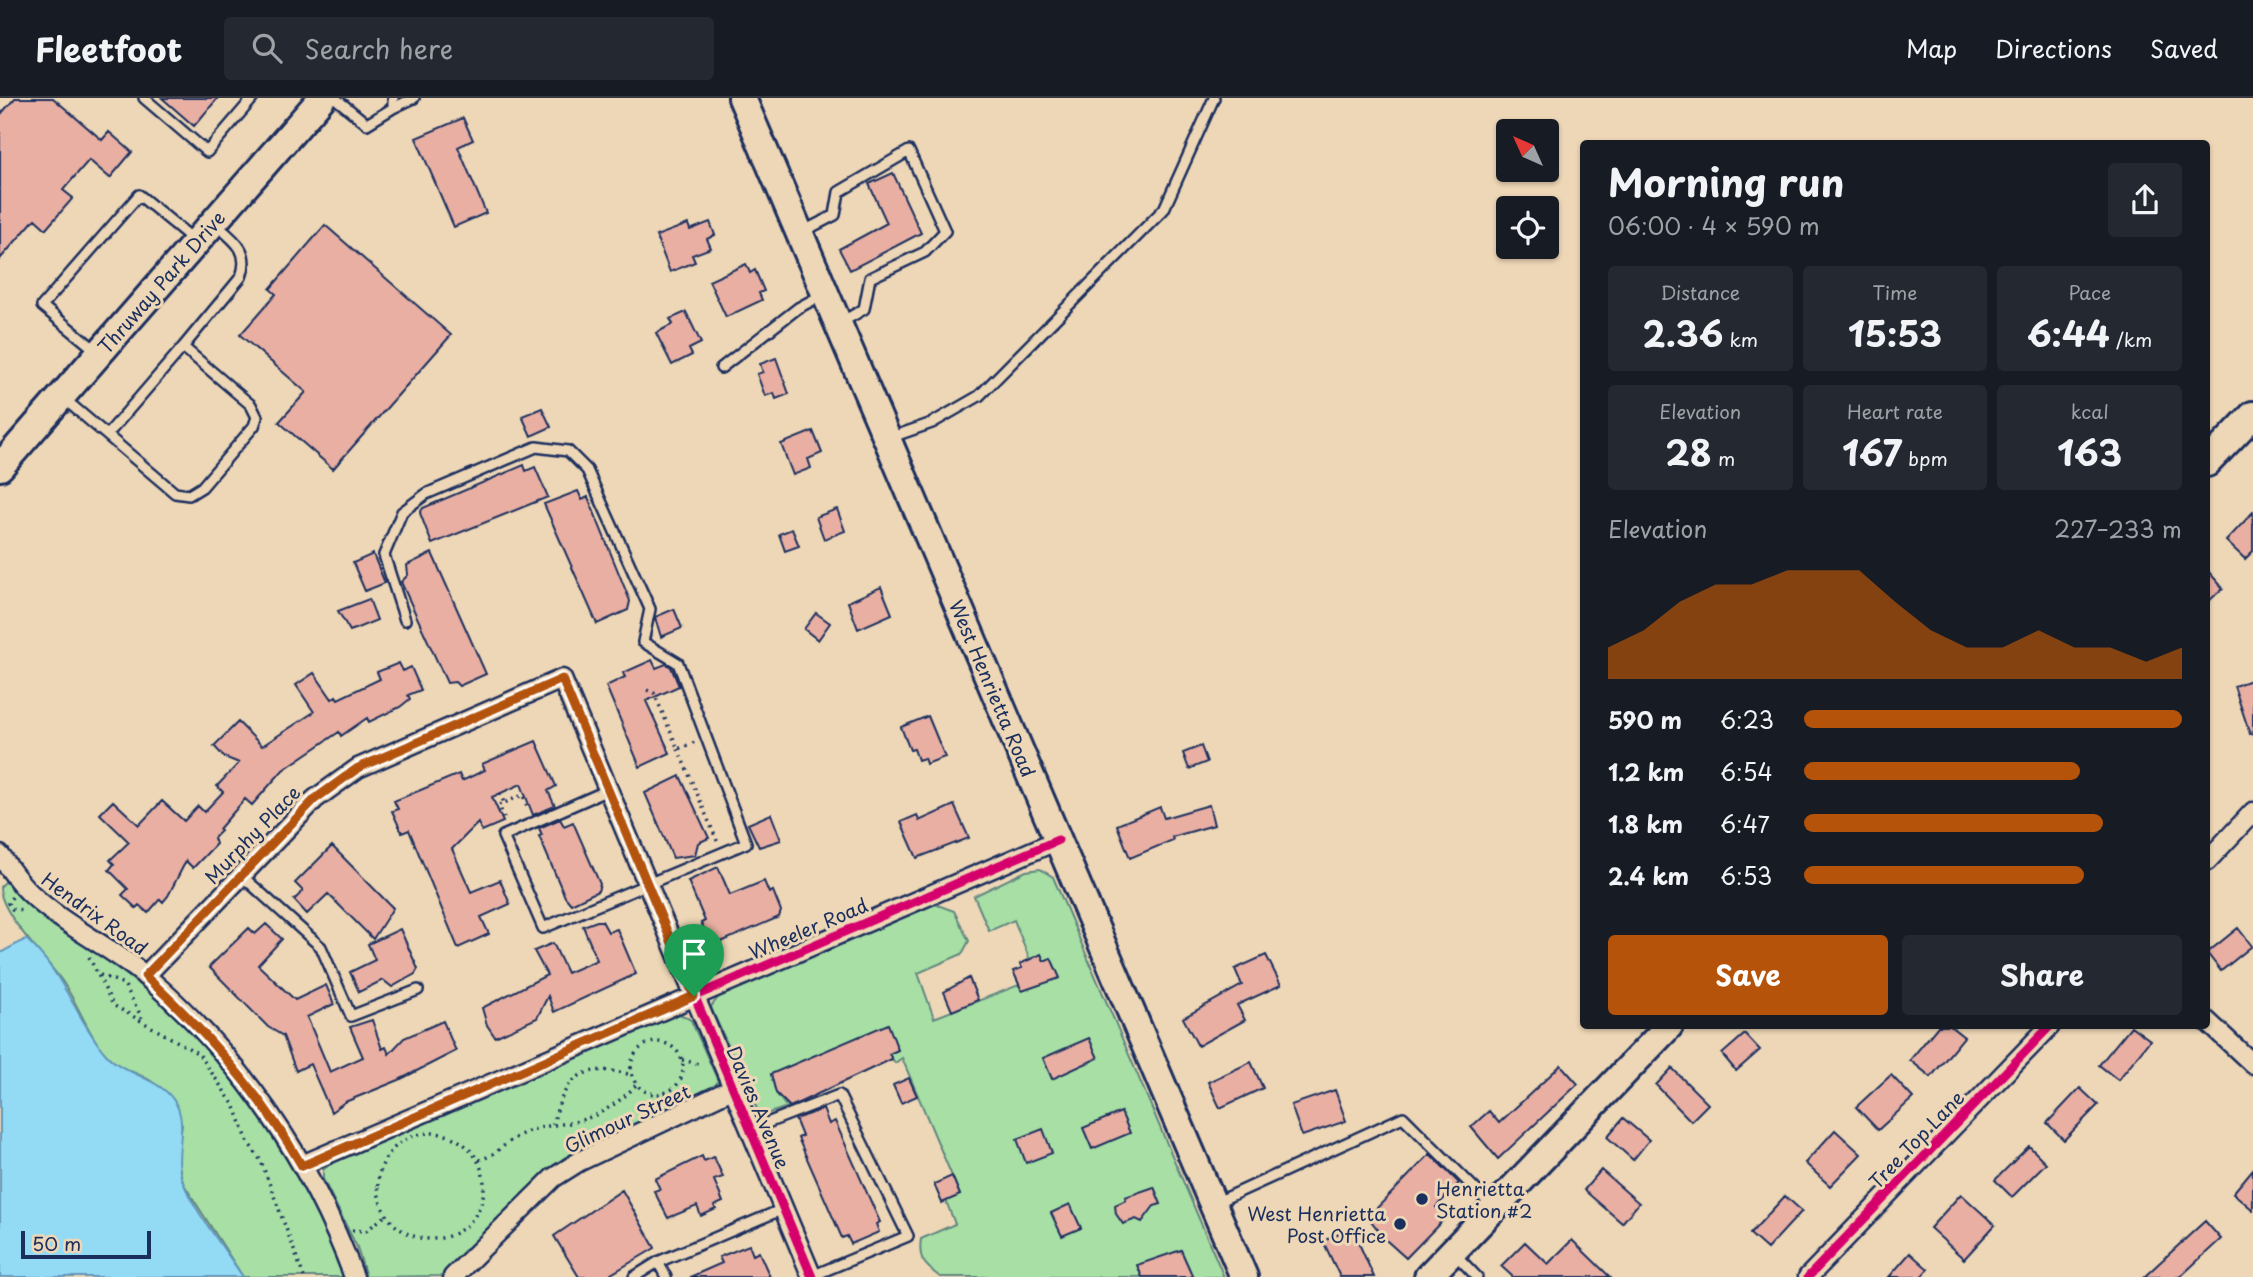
<!DOCTYPE html>
<meta charset="utf-8">
<style>
body{margin:0;font-family:"Playpen Sans",sans-serif;background:#242831;color:#f1f3f6;height:100vh;display:flex;flex-direction:column;font-size:26px;white-space:nowrap}
*{box-sizing:border-box;margin:0}
p{font-size:23px;color:#9ea1a6}
.icon{flex:none;width:38px;height:38px;fill:none;stroke:currentColor;stroke-width:2;stroke-linecap:round;stroke-linejoin:round}
.map{position:relative;flex:1;overflow:hidden}
.side{position:absolute;left:1580px;top:42px;width:630px;height:889px;display:flex;flex-direction:column;background:#171b24;border-radius:7px;box-shadow:0 2px 5px #0004}
.side>*{flex:none}
.needle{width:46px;rotate:315deg}
.controls{position:absolute;left:1496px;top:21px;display:grid;gap:14px}
.controls a{display:grid;place-items:center;width:63px;height:63px;border-radius:7px;background:#171b24;box-shadow:0 2px 5px #0004;font-size:35px}
.scale{position:absolute;left:21px;bottom:18px;width:130px;box-sizing:border-box;padding-left:7px;border:4px solid #1b2f5e;border-top:0;font-size:19px;line-height:24px;white-space:nowrap;color:#1b2f5e;-webkit-text-stroke:5px #eed7b6;paint-order:stroke}
.pin{position:absolute;display:grid;place-items:center;width:60px;height:60px;color:#fff;margin:-72px -30px;border-radius:50% 50% 50% 0;rotate:-45deg;box-shadow:0 0 7px #0007}
.pin .icon{rotate:45deg}
.round{display:grid;place-items:center;flex:none;width:74px;height:74px;border-radius:7px;background:#242831}
.summary{display:flex;align-items:center;justify-content:space-between;height:119px;padding:0 28px}
h1{font-size:38px;font-weight:700;line-height:52px}
.stats{display:grid;grid-template-columns:repeat(3,1fr);gap:10px;height:119px;padding:7px 28px}
.stats div{display:grid;align-content:center;border-radius:7px;background:#242831;text-align:center}
.stats b{font-size:35px;font-weight:700}
.stats small{font-size:19px;font-weight:400}
.stats p{font-size:19px}
.chart{height:196px;padding:14px 28px}
.chart p{display:flex;justify-content:space-between}
.chart svg{width:100%;height:126px;margin-top:7px;fill:#b45309;opacity:.7}
.cta{display:flex;gap:14px;margin-top:auto;padding:14px 28px}
.cta a{flex:1;height:80px;border-radius:7px;background:#b45309;color:#fff;font-size:28px;font-weight:700;line-height:80px;text-align:center}
.cta a+a{background:#242831;color:#f1f3f6}
ul{padding:0 28px;list-style:none;font-size:23px}
li{display:grid;grid-template-columns:112px 84px 1fr;align-items:center;height:52px}
li i{height:18px;border-radius:9px;background:#b45309}
header{display:flex;align-items:center;gap:42px;box-sizing:border-box;height:98px;padding:0 35px;background:#171b24;border-bottom:2px solid #363941}
header strong{font-size:33px}
nav{display:flex;gap:38px;margin-inline-start:auto;font-size:24px}
.search{width:490px;height:63px;background:#242831;display:flex;align-items:center;gap:18px;box-sizing:border-box;padding:0 24px;border-radius:7px;color:#9ea1a6;font-size:26px}
.map>svg:first-child{display:block}
.green{fill:#a7dfa4;stroke:#618781;stroke-width:2}
.water{fill:#93dbf5;stroke:#6396b9;stroke-width:2}
.building{fill:#e9afa3;stroke:#1b2f5e;stroke-width:2}
.lines{fill:none;stroke-linecap:round;stroke-linejoin:round}
.lane-casing{stroke:#1b2f5e;stroke-width:14}
.street-casing{stroke:#1b2f5e;stroke-width:23}
.secondary-casing{stroke:#1b2f5e;stroke-width:32}
.path{stroke:#1b2f5e;stroke-width:3.5;stroke-dasharray:2 5;stroke-linecap:butt}
.lane{stroke:#eed7b6;stroke-width:9}
.street{stroke:#eed7b6;stroke-width:18}
.secondary{stroke:#eed7b6;stroke-width:26}
.cycleway-casing{stroke:#eed7b6;stroke-width:13}
.cycleway{stroke:#d6006c;stroke-width:9}
.route-casing{stroke:#fff;stroke-width:14}
.route{stroke:#b45309;stroke-width:9}
.poi-dot{fill:#1b2f5e;stroke:#eed7b6;stroke-width:2.5}
.labels{text-anchor:middle;dominant-baseline:central;stroke-width:6;stroke-linejoin:round;paint-order:stroke}
.street-label{font-size:19px;fill:#1b2f5e;stroke:#eed7b6}
.poi-label{font-size:19px;fill:#1b2f5e;stroke:#eed7b6;text-anchor:start}
</style>
<header>
<strong>Fleetfoot</strong>
<div class="search"><svg class="icon" aria-label="search" viewBox="0 0 24 24"><circle cx="10" cy="10" r="6"/><path d="M15 15l6 6"/></svg>Search here</div>
<nav><a>Map</a><a>Directions</a><a>Saved</a></nav>
</header>
<div class="map">
<svg width="2253" height="1179" viewBox="0 0 2253 1179">
<rect width="100%" height="100%" fill="#eed7b6"/>
<filter id="ink" filterUnits="userSpaceOnUse"><feTurbulence type="fractalNoise" baseFrequency=".0143" numOctaves="2"/><feDisplacementMap in="SourceGraphic" scale="14" xChannelSelector="R" yChannelSelector="G"/><feConvolveMatrix kernelMatrix="1 2 1 2 8 2 1 2 1" color-interpolation-filters="sRGB"/></filter>
<g filter="url(#ink)">
<path class="green" d="M 1040,771 L 1053,779 L 1224,1179 L 940,1179 C 924,1167 918,1161 921,1141 L 955,1126 L 946,1103 L 960,1097 L 902,960 L 895,965 L 889,956 L 898,952 L 888,927 L 771,976 L 776,995 L 785,1007 L 792,1004 L 791,1008 L 763,1017 L 758,1013 L 715,919 L 711,909 L 719,898 L 935,806 L 954,813 L 969,843 L 962,856 L 918,875 L 934,920 L 1037,880 L 1014,822 L 989,833 L 974,798 L 1026,773 Z
M 7,782 C 46,828 102,854 148,894 C 235,970 306,1070 345,1179 L 243,1179 L 183,1085 L 177,1059 L 182,1027 C 173,1015 163,991 151,983 C 133,972 121,973 105,956 C 88,936 79,908 64,886 C 48,861 0,817 0,789 Z
M 678,915 L 691,922 L 718,983 L 711,997 L 564,1060 L 442,1178 L 366,1179 L 357,1149 L 323,1081 L 323,1072 L 330,1066 Z"/>
<path class="water" d="M 26,841 C 64,875 74,917 104,954 C 123,978 162,979 176,1006 C 189,1029 172,1058 183,1084 C 195,1114 225,1151 243,1179 L 0,1179 L 0,855 Z"/>
<path class="building" d="M 15,0 L 53,0 L 102,42 L 109,34 L 132,54 L 110,80 L 89,62 L 63,92 L 73,100 L 46,131 L 35,121 L 0,161 L 0,17 Z
M 162,0 L 218,0 L 194,28 Z
M 463,20 L 473,42 L 458,49 L 486,115 L 454,129 L 416,40 Z
M 893,75 L 921,135 L 850,172 L 839,151 L 887,125 L 869,86 Z
M 710,124 L 715,137 L 707,141 L 711,150 L 692,157 L 695,164 L 670,174 L 656,138 L 688,126 L 690,132 Z
M 325,127 L 451,237 L 333,371 L 279,324 L 306,294 L 240,237 L 276,196 L 270,191 Z
M 746,166 L 750,175 L 755,172 L 764,193 L 759,195 L 762,202 L 726,219 L 709,183 Z
M 686,214 L 701,245 L 689,251 L 692,257 L 672,267 L 656,235 L 673,226 L 670,221 Z
M 776,260 L 789,296 L 776,301 L 774,295 L 765,298 L 757,276 L 763,274 L 760,266 Z
M 542,310 L 551,329 L 531,338 L 522,318 Z
M 813,333 L 822,355 L 808,361 L 811,370 L 793,377 L 781,346 Z
M 524,367 L 526,373 L 535,369 L 548,399 L 432,446 L 420,415 L 423,410 Z
M 578,393 L 582,402 L 588,399 L 630,503 L 628,512 L 597,526 L 544,406 Z
M 837,411 L 845,433 L 824,441 L 816,419 Z
M 2253,414 L 2253,453 L 2245,461 L 2226,443 Z
M 792,431 L 799,448 L 785,453 L 779,436 Z
M 432,455 L 486,576 L 459,588 L 455,584 L 447,585 L 401,484 L 408,477 L 407,467 Z
M 373,456 L 385,485 L 365,493 L 353,465 Z
M 2207,472 L 2223,490 L 2207,505 Z
M 881,489 L 892,516 L 858,531 L 848,504 Z
M 369,501 L 377,522 L 350,533 L 338,513 Z
M 674,511 L 682,530 L 661,539 L 655,519 Z
M 816,515 L 830,525 L 818,542 L 804,531 Z
M 652,562 L 656,570 L 666,566 L 671,569 L 679,588 L 646,603 L 670,655 L 640,669 L 606,588 L 625,579 L 623,575 Z
M 399,565 L 403,573 L 411,569 L 421,592 L 408,597 L 410,601 L 400,609 L 369,624 L 367,620 L 341,638 L 339,634 L 283,672 L 252,707 L 245,701 L 219,731 L 221,733 L 214,740 L 216,746 L 193,770 L 186,763 L 168,798 L 163,804 L 160,801 L 148,815 L 139,807 L 136,810 L 122,797 L 128,791 L 109,772 L 114,766 L 110,762 L 129,744 L 100,716 L 113,703 L 139,727 L 162,703 L 184,723 L 198,708 L 204,714 L 223,694 L 217,688 L 239,665 L 224,659 L 214,648 L 238,624 L 262,648 L 314,614 L 296,587 L 314,575 L 332,601 L 336,598 L 338,601 L 380,581 L 377,574 Z
M 2253,581 L 2253,635 L 2250,636 L 2234,588 Z
M 928,618 L 945,659 L 926,666 L 924,660 L 918,662 L 914,651 L 910,652 L 901,629 Z
M 536,643 L 556,688 L 548,693 L 555,708 L 533,717 L 521,686 L 492,699 L 503,724 L 482,733 L 478,725 L 452,751 L 471,794 L 500,782 L 510,806 L 481,819 L 489,836 L 458,850 L 409,732 L 402,735 L 392,713 L 398,711 L 394,703 L 459,676 L 462,683 L 485,672 L 482,666 Z
M 1201,648 L 1207,664 L 1189,671 L 1183,655 Z
M 680,678 L 709,740 L 698,745 L 695,757 L 673,760 L 645,695 Z
M 954,707 L 969,740 L 917,760 L 901,724 L 917,717 L 919,723 Z
M 1209,707 L 1214,727 L 1172,739 L 1173,742 L 1130,760 L 1117,727 L 1160,709 L 1164,720 Z
M 771,716 L 781,742 L 759,749 L 748,726 Z
M 560,721 L 564,728 L 573,724 L 600,786 L 598,793 L 571,806 L 565,799 L 539,738 L 542,737 L 539,730 Z
M 332,748 L 393,810 L 373,841 L 328,796 L 307,816 L 294,802 L 303,793 L 295,785 Z
M 718,769 L 730,797 L 764,783 L 769,795 L 773,793 L 781,813 L 779,819 L 714,847 L 701,825 L 705,823 L 688,783 Z
M 597,823 L 602,823 L 608,834 L 617,831 L 636,876 L 554,914 L 548,898 L 537,920 L 495,939 L 487,927 L 482,910 L 547,877 L 534,853 L 553,845 L 567,875 L 597,862 L 583,828 Z
M 266,826 L 282,841 L 258,867 L 295,902 L 326,887 L 334,906 L 307,919 L 330,974 L 363,959 L 350,929 L 372,922 L 382,951 L 386,949 L 389,956 L 404,940 L 443,923 L 456,953 L 399,982 L 345,1004 L 331,1014 L 310,966 L 296,973 L 283,938 L 268,929 L 209,869 L 249,830 L 255,836 Z
M 2238,830 L 2252,848 L 2221,873 L 2207,855 Z
M 400,831 L 418,871 L 415,876 L 392,889 L 383,882 L 359,894 L 350,874 L 375,862 L 368,846 Z
M 1041,856 L 1044,863 L 1051,860 L 1060,880 L 1022,893 L 1013,873 L 1022,870 L 1020,866 Z
M 1266,857 L 1281,887 L 1237,907 L 1245,922 L 1198,948 L 1183,920 L 1242,887 L 1235,871 Z
M 969,880 L 978,902 L 952,913 L 944,894 Z
M 888,926 L 898,952 L 889,956 L 892,961 L 790,1009 L 776,995 L 771,976 Z
M 1938,928 L 1950,928 L 1964,939 L 1931,979 L 1910,962 Z
M 2131,928 L 2150,942 L 2118,982 L 2099,967 Z
M 1745,936 L 1760,952 L 1736,973 L 1722,956 Z
M 1089,940 L 1098,960 L 1052,981 L 1043,960 Z
M 1251,964 L 1263,990 L 1220,1010 L 1208,984 Z
M 1561,967 L 1578,986 L 1498,1061 L 1471,1029 L 1489,1013 L 1499,1025 Z
M 1672,970 L 1708,1006 L 1691,1023 L 1656,987 Z
M 1891,977 L 1913,1000 L 1878,1032 L 1856,1009 Z
M 909,980 L 917,998 L 901,1005 L 893,987 Z
M 2080,990 L 2098,1007 L 2064,1042 L 2047,1025 Z
M 1335,992 L 1346,1023 L 1302,1038 L 1291,1007 Z
M 823,1011 L 829,1026 L 835,1023 L 880,1124 L 876,1126 L 879,1134 L 851,1146 L 847,1138 L 842,1140 L 798,1040 L 802,1038 L 795,1021 Z
M 1121,1014 L 1130,1035 L 1092,1051 L 1083,1030 Z
M 1623,1020 L 1649,1042 L 1633,1062 L 1607,1039 Z
M 1043,1031 L 1052,1055 L 1026,1065 L 1017,1041 Z
M 1835,1032 L 1861,1056 L 1830,1088 L 1805,1065 Z
M 2029,1048 L 2046,1065 L 2012,1099 L 1995,1082 Z
M 1430,1056 L 1459,1085 L 1436,1109 L 1446,1119 L 1406,1160 L 1387,1143 L 1368,1119 Z
M 702,1058 L 704,1063 L 714,1059 L 723,1079 L 714,1082 L 723,1104 L 714,1108 L 716,1111 L 701,1118 L 697,1108 L 668,1120 L 654,1093 L 660,1091 L 655,1081 Z
M 2253,1071 L 2253,1112 L 2233,1095 Z
M 1601,1072 L 1639,1105 L 1622,1125 L 1584,1092 Z
M 952,1078 L 960,1097 L 942,1105 L 934,1086 Z
M 1154,1089 L 1161,1106 L 1154,1108 L 1142,1124 L 1136,1121 L 1123,1126 L 1116,1116 L 1115,1107 L 1126,1102 L 1125,1099 Z
M 622,1092 L 655,1150 L 606,1179 L 579,1179 L 554,1138 Z
M 1961,1096 L 1995,1127 L 1964,1161 L 1930,1130 Z
M 1785,1098 L 1802,1113 L 1767,1151 L 1750,1136 Z
M 1070,1106 L 1081,1130 L 1062,1138 L 1051,1115 Z
M 2205,1123 L 2221,1141 L 2180,1179 L 2144,1179 Z
M 1352,1130 L 1374,1179 L 1340,1179 L 1323,1143 Z
M 1572,1142 L 1610,1179 L 1513,1179 L 1501,1168 L 1525,1144 L 1548,1166 Z
M 749,1147 L 753,1157 L 759,1154 L 770,1179 L 690,1179 L 722,1165 L 719,1159 Z
M 1181,1152 L 1193,1179 L 1142,1179 L 1137,1167 Z
M 1910,1155 L 1928,1171 L 1921,1179 L 1889,1179 Z"/>
<g class="lines">
<defs>
<path id="lane" d="M 144,0 L 207,54 L 253,0
M 335,0 L 367,26 L 393,10 L 393,0
M 393,10 L 414,0
M 800,135 L 835,117 L 839,94 L 909,53 L 945,133 L 925,154 L 870,180 L 864,211 L 840,225
M 98,254 L 42,208 L 139,97 L 194,142
M 721,270 L 798,210 L 824,196
M 62,299 L 175,395 L 189,397 L 202,389 L 254,328 L 257,319 L 251,307 L 183,249 L 241,179 C 251,152 234,142 214,125
M 107,337 L 183,249
M 889,340 L 932,325 L 979,298 L 1164,111 L 1214,0
M 405,522 L 384,457 L 402,414 L 426,396 L 536,349 L 568,353 L 587,372 L 650,511 L 643,544 L 678,565 L 746,745 L 543,830 L 503,738 L 608,692
M 242,778 L 321,849 L 351,918 L 418,892
M 749,1032 L 839,997 L 908,1138 L 812,1178
M 1215,1105 L 1403,1019 L 1492,1108
M 1454,1155 L 1477,1179
M 658,1164 L 666,1179
M 634,1179 L 658,1164 L 783,1111"/>
<path id="street" d="M 0,757 C 9,770 18,784 30,795 C 64,828 110,848 147,879 C 240,959 312,1064 354,1179
M 2207,763 L 2253,714
M 145,878 L 315,701 L 358,670 L 562,581 L 812,1179
M 2207,923 L 2253,966
M 302,1067 L 1058,742
M 453,1179 L 553,1080 L 580,1063 L 732,991
M 1808,1179 L 2050,928"/>
<path id="secondary" d="M 742,0 L 1244,1179
M 2207,365 L 2253,317
M 0,369 L 322,0
M 1428,1179 L 1669,928"/>
</defs>
<use href="#lane" class="lane-casing"/>
<use href="#street" class="street-casing"/>
<use href="#secondary" class="secondary-casing"/>
<path class="path" d="M 647,592 L 654,595 L 678,651 L 695,644
M 678,651 L 718,745
M 500,695 L 504,705
M 504,720 L 499,707 L 523,697 L 528,711
M 12,799 L 8,805 L 12,811 L 23,812
M 89,859 L 113,907 L 199,956 L 235,1009 L 248,1044 L 261,1063 L 304,1179
M 100,877 L 124,886 L 142,920
M631 970a26 26 0 1 1 52 0a26 26 0 1 1-52 0Z
M 682,962 L 699,966
M 553,1027 C 564,978 583,964 632,977
M378 1088a53 53 0 1 1 106 0a53 53 0 1 1-106 0Z
M 479,1062 C 497,1057 504,1045 520,1037 C 533,1030 547,1028 562,1026 C 591,1023 617,1008 637,986
M 352,1132 L 366,1133 L 386,1117"/>
<use href="#lane" class="lane"/>
<use href="#street" class="street"/>
<use href="#secondary" class="secondary"/>
<defs>
<path id="cycleway" d="M 145,878 L 315,701 L 358,670 L 562,581 L 812,1179
M 302,1067 L 1058,742
M 1808,1179 L 2050,928"/>
</defs>
<use href="#cycleway" class="cycleway-casing"/>
<use href="#cycleway" class="cycleway"/>
</g>
</g>
<g class="lines" filter="url(#ink)">
<defs>
<path id="route" d="M 562,581 L 694,898 L 302,1068 C 260,995 207,934 145,878 L 315,701 L 358,670 Z"/>
</defs>
<use href="#route" class="route-casing"/>
<use href="#route" class="route"/>
</g>
<g class="poi-dot">
<circle cx="1422" cy="1101" r="7"/>
<circle cx="1400" cy="1126" r="7"/>
</g>
<g class="labels">
<g class="street-label">
<text transform="translate(161 184) rotate(-49)">Thruway Park Drive</text>
<text transform="translate(993 590) rotate(67)">West Henrietta Road</text>
<text transform="translate(252 736) rotate(-46)">Murphy Place</text>
<text transform="translate(95 815) rotate(36)">Hendrix Road</text>
<text transform="translate(808 830) rotate(-23)">Wheeler Road</text>
<text transform="translate(759 1009) rotate(67)">Davies Avenue</text>
<text transform="translate(627 1020) rotate(-25)">Glimour Street</text>
<text transform="translate(1916 1041) rotate(-46)">Tree Top Lane</text>
</g>
<g class="poi-label">
<text x="1436" y="1090">Henrietta<tspan x="1436" dy="22">Station #2</tspan></text>
<text x="1386" y="1115" text-anchor="end">West Henrietta<tspan x="1386" dy="22">Post Office</tspan></text>
</g>
</g>
</svg>
<div class="controls">
<a><svg class="needle" viewBox="-14 -14 28 28"><path d="M0-13l5 13h-10z" fill="#e53935"/><path d="M0 13l5-13h-10z" fill="#9ea1a6"/></svg></a>
<a><svg class="icon" aria-label="locate" viewBox="0 0 24 24"><circle cx="12" cy="12" r="6"/><path d="M12 2v4M12 18v4M2 12h4M18 12h4"/></svg></a>
</div>
<div class="scale">50 m</div>
<div class="pin" style="left:694px;top:898px;background:#1e9e55"><svg class="icon" aria-label="arrive" viewBox="0 0 24 24"><path d="M6 21V4h12l-3 4 3 4H6"/></svg></div>
<section class="side">
<div class="summary"><div><h1>Morning run</h1><p>06:00 · 4 × 590 m</p></div><a class="round"><svg class="icon" aria-label="share" viewBox="0 0 24 24"><path d="M12 15V3M7 8l5-5 5 5M5 13v7h14v-7"/></svg></a></div>
<div class="stats">
<div><p>Distance</p><b>2.36<small> km</small></b></div>
<div><p>Time</p><b>15:53</b></div>
<div><p>Pace</p><b>6:44<small> /km</small></b></div>
</div>
<div class="stats">
<div><p>Elevation</p><b>28<small> m</small></b></div>
<div><p>Heart rate</p><b>167<small> bpm</small></b></div>
<div><p>kcal</p><b>163</b></div>
</div>
<div class="chart"><p><span>Elevation</span>227–233 m</p>
<svg viewBox="0 0 160 44" preserveAspectRatio="none"><path d="M0 44V33L10 27L20 17L30 11L40 11L50 6L60 6L70 6L80 17L90 27L100 33L110 33L120 27L130 33L140 33L150 38L160 33V44z"/></svg>
</div>
<ul>
<li><b>590 m</b>6:23<i style="width:100%"></i></li>
<li><b>1.2 km</b>6:54<i style="width:73%"></i></li>
<li><b>1.8 km</b>6:47<i style="width:79%"></i></li>
<li><b>2.4 km</b>6:53<i style="width:74%"></i></li>
</ul>
<div class="cta"><a>Save</a><a>Share</a></div>
</section>
</div>
